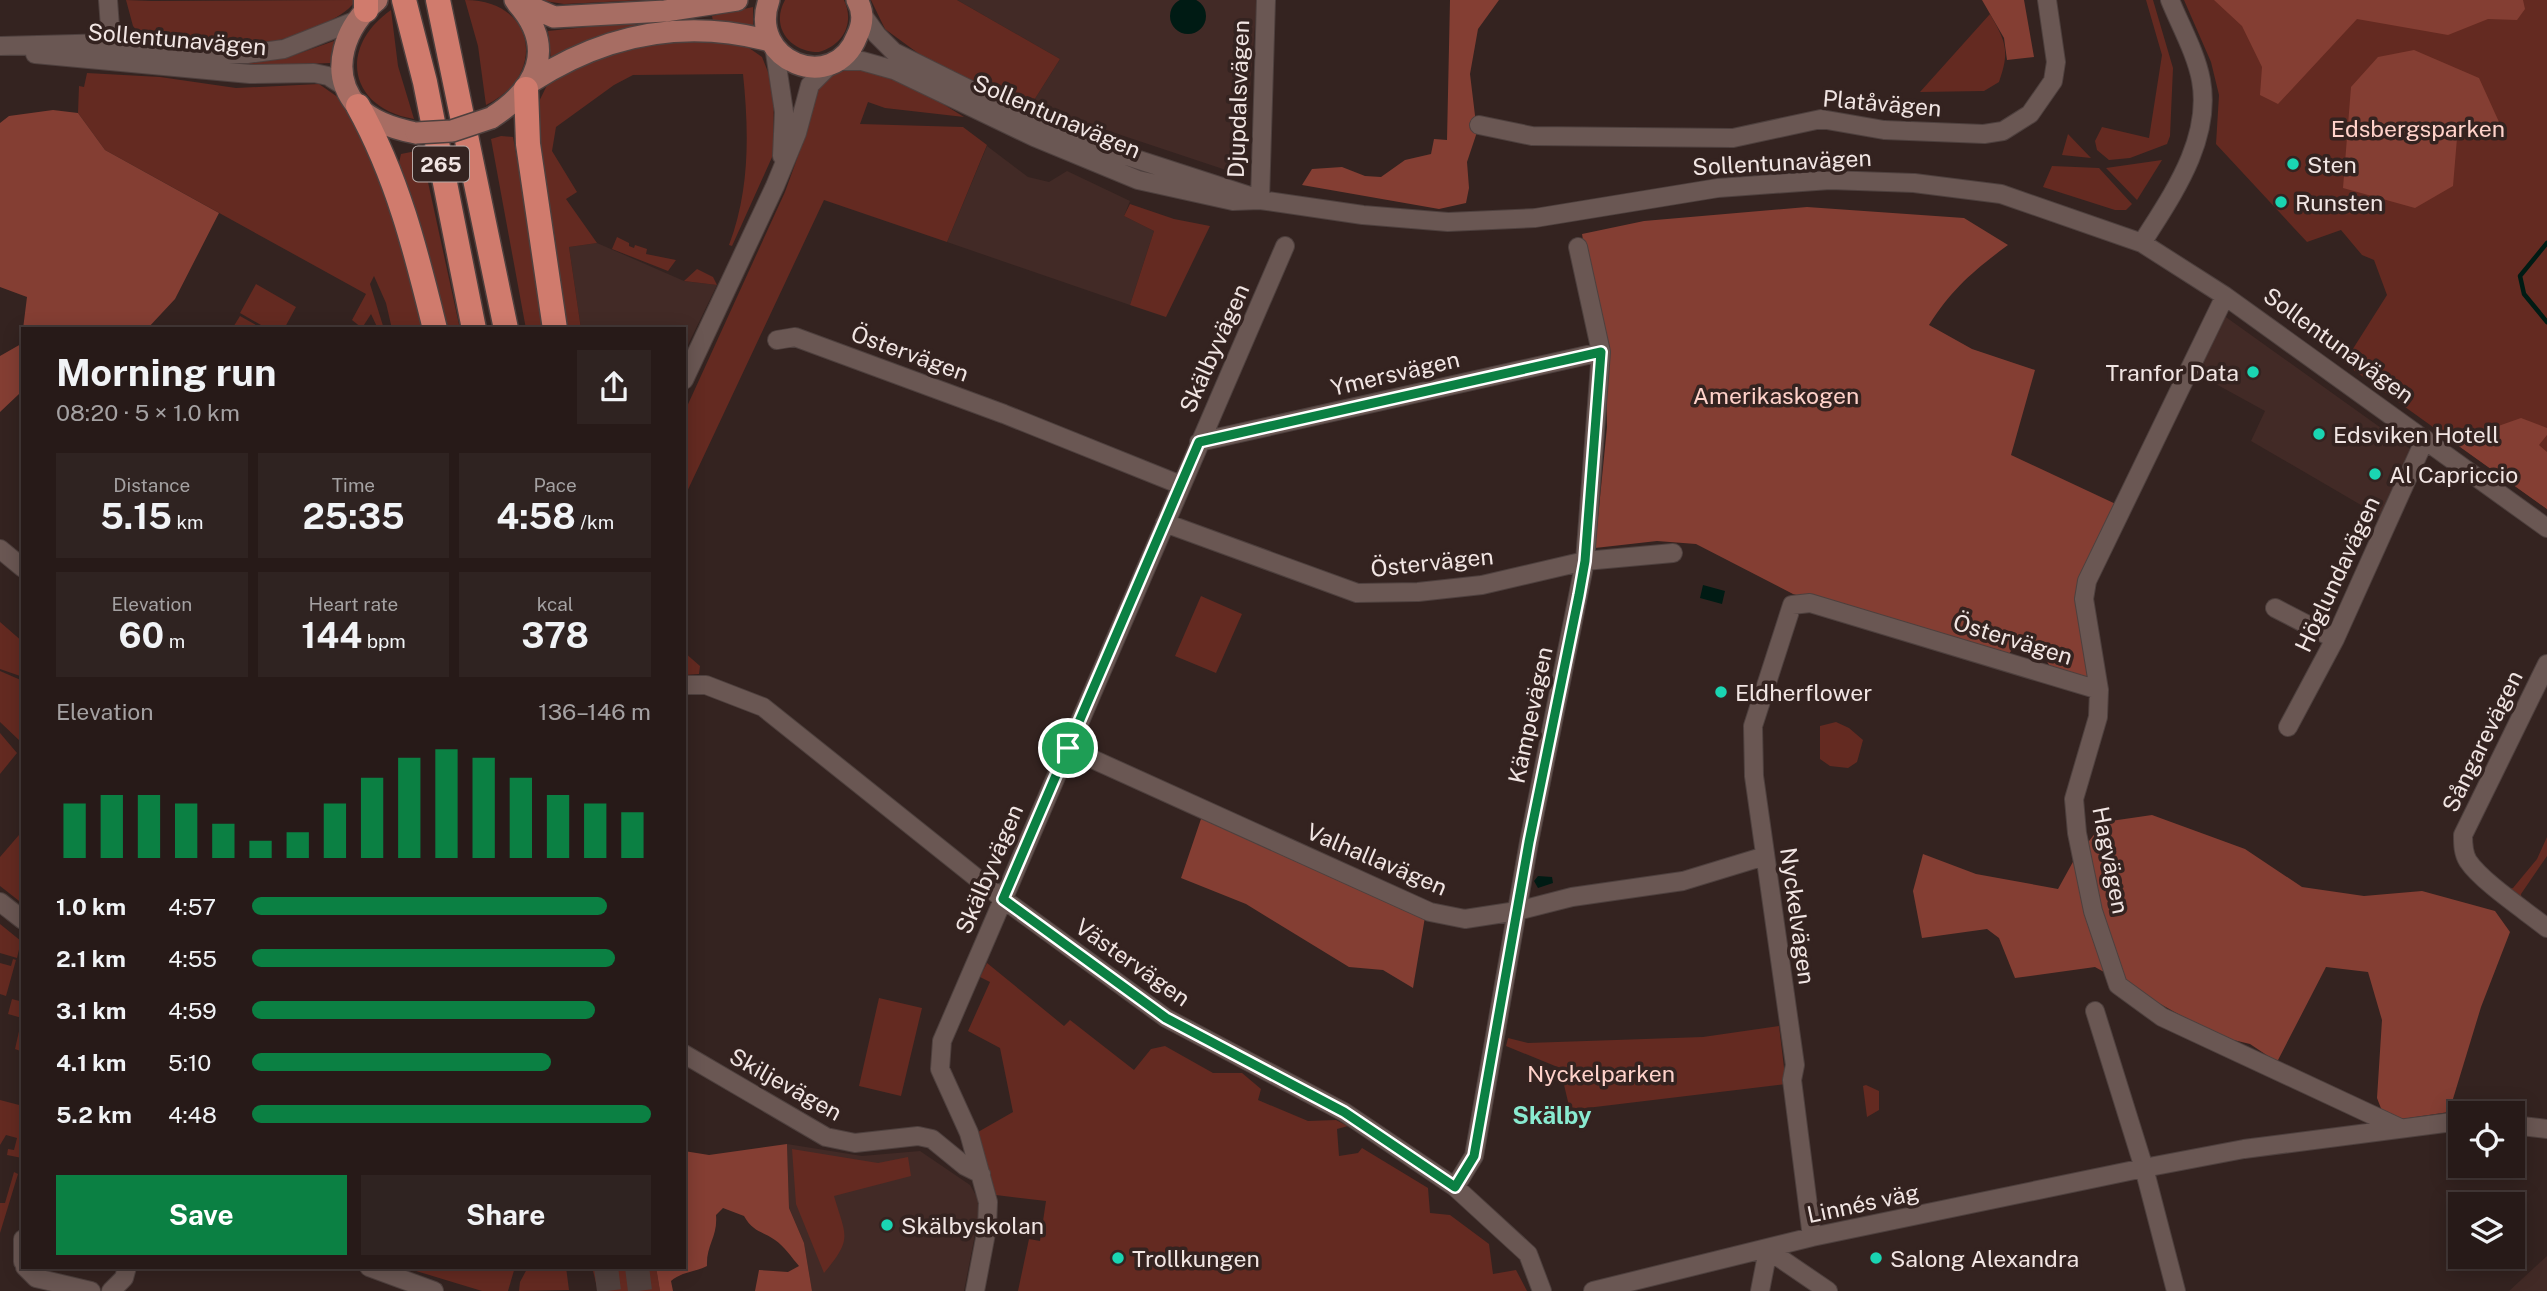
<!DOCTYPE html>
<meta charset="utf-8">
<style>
body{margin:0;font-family:"Public Sans",sans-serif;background:#2f2321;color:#f1f3f6;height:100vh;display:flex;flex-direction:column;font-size:26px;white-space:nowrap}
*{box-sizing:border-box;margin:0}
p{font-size:23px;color:#a4a1a2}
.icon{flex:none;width:38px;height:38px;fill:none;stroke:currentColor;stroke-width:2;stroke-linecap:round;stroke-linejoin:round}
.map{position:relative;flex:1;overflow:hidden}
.panel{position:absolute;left:21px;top:327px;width:665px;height:942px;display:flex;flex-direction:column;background:#271a18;border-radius:0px;box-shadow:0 4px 18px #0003,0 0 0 2px #433837}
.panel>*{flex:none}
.controls{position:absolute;left:2448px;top:1101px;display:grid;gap:14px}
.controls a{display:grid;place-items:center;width:77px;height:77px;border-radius:0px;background:#271a18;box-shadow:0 4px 18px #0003,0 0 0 2px #433837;font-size:35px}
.pin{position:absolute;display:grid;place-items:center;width:60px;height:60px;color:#fff;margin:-30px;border:4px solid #fff;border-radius:50%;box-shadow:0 2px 7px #0007}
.round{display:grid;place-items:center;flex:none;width:74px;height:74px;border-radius:0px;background:#2f2321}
.head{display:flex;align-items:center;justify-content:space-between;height:119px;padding:0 35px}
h1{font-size:38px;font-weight:700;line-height:52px}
.metrics{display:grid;grid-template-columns:repeat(3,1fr);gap:10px;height:119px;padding:7px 35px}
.metrics div{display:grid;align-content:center;border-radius:0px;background:#2f2321;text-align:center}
.metrics b{font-size:35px;font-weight:700}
.metrics small{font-size:19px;font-weight:400}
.metrics p{font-size:19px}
.chart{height:196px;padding:14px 35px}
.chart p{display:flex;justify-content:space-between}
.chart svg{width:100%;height:126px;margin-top:7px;stroke:#0b8043;stroke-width:6}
.action{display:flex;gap:14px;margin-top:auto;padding:14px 35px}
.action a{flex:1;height:80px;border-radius:0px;background:#0b8043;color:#fff;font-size:28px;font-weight:700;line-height:80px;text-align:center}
.action a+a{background:#2f2321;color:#f1f3f6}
ul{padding:0 35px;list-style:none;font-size:23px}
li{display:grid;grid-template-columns:112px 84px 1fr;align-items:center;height:52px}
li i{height:18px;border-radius:9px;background:#0b8043}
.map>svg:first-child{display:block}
.built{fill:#422a26}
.green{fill:#642a21}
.forest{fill:#843e33}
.water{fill:#001b14}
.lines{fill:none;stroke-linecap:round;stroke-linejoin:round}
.stream{stroke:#001b14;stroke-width:4.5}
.highway-tunnel{stroke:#50403d;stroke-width:24;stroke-dasharray:24 12;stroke-linecap:butt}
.minor-casing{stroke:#4e403e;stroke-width:20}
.major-casing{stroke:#4e403e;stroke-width:24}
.highway-casing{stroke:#4e403e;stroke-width:27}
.minor{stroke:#6a5753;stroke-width:18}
.major{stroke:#a76d63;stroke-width:21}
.highway{stroke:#d07b6d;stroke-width:24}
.major-bridge-casing{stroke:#4e403e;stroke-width:24;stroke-linecap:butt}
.major-bridge{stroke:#a76d63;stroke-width:21}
.route-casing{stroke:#fff;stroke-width:14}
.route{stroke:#0b8043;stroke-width:9}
.poi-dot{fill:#1ad5b2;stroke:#342320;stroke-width:2.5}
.labels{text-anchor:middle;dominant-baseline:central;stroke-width:7;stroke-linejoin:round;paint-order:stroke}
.shield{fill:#342320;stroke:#b8aba8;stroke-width:2}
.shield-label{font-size:21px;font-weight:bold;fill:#f1e5e3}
.street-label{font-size:23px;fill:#f1e5e3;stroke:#342320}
.park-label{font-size:23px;fill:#ffd2ca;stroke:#342320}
.poi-label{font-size:23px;fill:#f1e5e3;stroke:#342320;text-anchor:start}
.neighbourhood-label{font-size:24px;font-weight:bold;fill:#89ead0;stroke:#342320}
</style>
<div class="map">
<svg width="2547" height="1291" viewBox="0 0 2547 1291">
<rect width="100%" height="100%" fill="#342320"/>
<path class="built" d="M 957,0 L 1257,0 L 1245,154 L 1232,172 L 1031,105 L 1060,59 Z
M 987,146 L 1028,177 L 1049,182 L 1067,171 L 1130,201 L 1124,216 L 1154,231 L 1130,305 L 947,242 Z
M 597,243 L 684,281 L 717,285 L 684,353 L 684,329 L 581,329 L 569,247 Z
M 2223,315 L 2416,453 L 2385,519 L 2251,441 L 2265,411 L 2194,372 Z
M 787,1144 L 862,1156 L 920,1151 L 970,1185 L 981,1204 L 964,1291 L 812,1291 L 804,1243 L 789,1208 Z
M 2547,1256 L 2547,1291 L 2509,1291 Z"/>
<path class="green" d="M 126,0 L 152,1 L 356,0 C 347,13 335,18 321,25 C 263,53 203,49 142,37 L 133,26 Z
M 465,0 C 537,0 547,76 486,105 L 478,46 Z
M 539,0 L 645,0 L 564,4 Z
M 785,0 L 844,0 C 855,23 843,45 819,52 C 790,52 770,27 785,0 Z
M 871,0 L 957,0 L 1060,59 L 1031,105 L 1021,110 L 926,59 L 885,29 Z
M 2146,0 L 2153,0 L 2173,68 L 2170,136 L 2167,144 L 2130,158 L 2109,160 L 2097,150 L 2095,141 L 2102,127 L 2149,138 L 2162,55 Z
M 2184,0 L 2547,0 L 2547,509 L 2344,363 L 2387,295 L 2374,260 L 2362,255 L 2341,230 L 2307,242 L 2216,144 L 2219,95 L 2211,62 Z
M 753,7 L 753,26 L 713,21 L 712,16 Z
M 391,10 L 398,66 L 414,119 C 348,108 338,47 391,10 Z
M 1990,14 C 2006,42 2010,51 1999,82 L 1984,91 L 1920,92 Z
M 635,22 L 636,26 L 595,37 L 551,60 L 548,31 Z
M 666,39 L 742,43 L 762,57 L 774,87 L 773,155 L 732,246 L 729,245 C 750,190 749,132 743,74 L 633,75 L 614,85 L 556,127 L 552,151 L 577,192 L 566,199 L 597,243 L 569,247 L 581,329 L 563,329 L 555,237 L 532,116 L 549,81 L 618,49 Z
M 334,41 L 331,63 L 244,66 L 245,63 L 289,57 Z
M 861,68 L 909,83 L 964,117 L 885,108 L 868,102 L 860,124 L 963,127 L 987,145 L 947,242 L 824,200 L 684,498 L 684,413 L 785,192 L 807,131 L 814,90 L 832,73 Z
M 87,73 L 160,77 L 236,88 L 319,84 L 339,98 L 368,136 L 431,329 L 392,329 L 386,303 L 374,276 L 370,284 L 384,329 L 378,329 L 371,314 L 362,328 L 352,320 L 366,294 L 105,150 L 78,113 L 79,86 L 84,87 Z
M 2068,134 L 2091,158 L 2062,155 Z
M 501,136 L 513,137 L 533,247 L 543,329 L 526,329 L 491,139 Z
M 421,150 L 460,329 L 447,329 L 398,167 L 401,154 Z
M 2162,160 L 2137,200 L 2106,168 Z
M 2052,166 L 2099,168 L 2132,204 L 2126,210 L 2115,210 L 2043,187 Z
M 1130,204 L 1174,219 L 1210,226 L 1166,317 L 1130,305 L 1154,231 L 1124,216 Z
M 617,237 L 629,243 L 629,246 L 634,248 L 635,245 L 647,249 L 646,254 L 676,260 L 668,271 L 612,249 Z
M 697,269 L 713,277 L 717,285 L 684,281 Z
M 256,284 L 296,307 L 284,329 L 268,329 L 240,313 Z
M 240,316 L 263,329 L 232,329 Z
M 1201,596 L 1242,614 L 1216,673 L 1175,656 Z
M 0,622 L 23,642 L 23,677 L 0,669 Z
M 684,652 L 700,666 L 699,674 L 684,675 Z
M 0,671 L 23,681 L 20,741 L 0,722 Z
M 1836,722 L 1849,728 L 1863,740 L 1857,762 L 1848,768 L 1830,766 L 1820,759 L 1820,726 Z
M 0,733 L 17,753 L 0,774 Z
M 19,835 L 23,837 L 23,904 L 0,886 L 0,857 Z
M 2547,837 L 2547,856 L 2521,894 L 2522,903 L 2507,889 L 2513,888 L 2537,859 Z
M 0,924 L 21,941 L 17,958 L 0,953 Z
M 13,959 L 16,960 L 6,996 L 0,994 L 0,963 L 11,966 Z
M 987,963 L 1064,1026 L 1070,1020 L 1134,1070 L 1151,1049 L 1165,1046 L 1213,1073 L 1242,1073 L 1261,1089 L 1258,1100 L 1308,1121 L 1336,1120 L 1348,1126 L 1337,1129 L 1339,1156 L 1358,1153 L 1362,1148 L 1428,1188 L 1430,1213 L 1450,1215 L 1489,1244 L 1493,1274 L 1516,1270 L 1527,1291 L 1018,1291 L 1029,1239 L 1040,1241 L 1046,1201 L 996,1195 L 978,1132 L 1013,1112 L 1000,1048 L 968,1031 L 990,982 L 980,977 Z
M 879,998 L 922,1008 L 901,1096 L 859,1086 Z
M 12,999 L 23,1002 L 23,1052 L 15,1049 L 22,1018 L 8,1014 Z
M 1779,1026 L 1786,1084 L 1570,1110 L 1560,1068 L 1506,1046 L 1508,1038 L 1528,1043 L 1703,1037 Z
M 1866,1085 L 1879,1091 L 1879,1110 L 1867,1117 L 1863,1086 Z
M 0,1100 L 23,1106 L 22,1158 L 7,1155 L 8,1149 L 14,1150 L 17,1138 L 6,1135 L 0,1145 Z
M 792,1149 L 878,1163 L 908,1157 L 911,1176 L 834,1196 C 846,1237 853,1238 824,1273 L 796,1204 Z
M 14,1172 L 18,1174 L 0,1233 L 0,1203 L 5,1203 Z
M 403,1267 L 515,1267 L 508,1291 L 482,1291 Z
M 528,1267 L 566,1267 L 569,1290 L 519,1291 L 520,1282 Z
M 592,1267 L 656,1267 L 660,1291 L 598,1291 Z"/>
<path class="forest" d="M 1450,0 L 1499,0 L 1478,29 L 1470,74 L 1477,132 L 1467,162 L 1469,188 L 1466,203 L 1439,209 L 1302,185 L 1312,169 L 1342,167 L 1365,176 L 1381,177 L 1405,160 L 1431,154 L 1434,139 L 1447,140 Z
M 1982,0 L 2024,0 L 2034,57 L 2007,60 L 2004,38 Z
M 2214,0 L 2523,0 L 2525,9 L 2517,20 L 2488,19 L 2448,35 L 2357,19 L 2278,104 L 2260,95 L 2262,67 L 2242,26 Z
M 2414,50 L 2479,78 L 2499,122 L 2457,138 L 2453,186 L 2415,208 L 2343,188 L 2351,87 L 2378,57 Z
M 53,110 L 78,113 L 105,150 L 219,213 L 175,299 L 147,329 L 23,329 L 27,297 L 0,287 L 0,123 L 9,116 Z
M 1807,207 L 1964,218 L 2008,245 C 1973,271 1952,289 1929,325 L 1972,349 L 2035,370 L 2011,455 L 2120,506 L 2080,588 L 2090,681 L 2052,670 L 2038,646 L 2018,642 L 2008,655 L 1793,594 L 1696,544 L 1657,541 L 1595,548 L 1607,427 L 1606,373 L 1582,234 L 1644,221 Z
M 23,332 L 23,395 L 19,394 L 0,412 L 0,356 L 21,344 Z
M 2521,418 L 2547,428 L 2547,435 L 2539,445 L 2547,452 L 2547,509 L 2453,442 Z
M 2152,815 L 2245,849 L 2302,887 L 2364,896 L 2422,891 L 2495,911 L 2510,932 L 2481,1007 L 2449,1112 L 2402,1119 L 2382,1111 L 2377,1098 L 2382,1020 L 2368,972 L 2326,967 L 2277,1062 L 2250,1044 L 2217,1036 L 2095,967 L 2015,978 L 1999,938 L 1987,929 L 1922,938 L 1913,891 L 1923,854 L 1976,874 L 2058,889 L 2074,860 L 2104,822 Z
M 1202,816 L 1425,917 L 1413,988 L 1383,970 L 1349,967 L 1246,904 L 1181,878 Z
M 787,1144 L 789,1208 L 804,1243 L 812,1291 L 755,1291 L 759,1270 L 788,1272 L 799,1266 C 792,1258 784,1246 775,1240 C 762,1231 753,1232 744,1216 L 723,1208 L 716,1215 C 718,1237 706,1245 707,1266 C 695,1272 681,1272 671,1281 L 673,1291 L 660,1291 L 656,1267 L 684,1267 L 684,1151 L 709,1155 Z"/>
<path class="water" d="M1170 16a18 18 0 1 1 36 0a18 18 0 1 1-36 0Z
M 1703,585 L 1725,591 L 1722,604 L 1700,598 Z
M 1538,876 L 1552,877 L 1553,883 L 1538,888 L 1534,881 Z"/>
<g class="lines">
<path class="stream" d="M 2547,243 L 2520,276 L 2524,294 L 2547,322"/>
<path class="highway-tunnel" d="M 606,1267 L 609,1291
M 637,1267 L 640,1291"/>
<defs>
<path id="minor" d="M 108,0 L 112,54
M 862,14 L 877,35 L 894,52 L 1059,134 L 1253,197
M 0,46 L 112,43 L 211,54 L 247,54 L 284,49 L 357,20
M 774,46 L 784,112 L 782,156
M 35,54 L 250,74 L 314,73 L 328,76 L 347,88
M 839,61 L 862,61 L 894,70 L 1034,137 L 1138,180 L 1233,201 L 1260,200 L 1363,215 L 1448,222 L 1535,218 L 1718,188 L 1830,180 L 1914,183 L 2001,194 L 2142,243 L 2225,296 L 2547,528
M 1479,125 L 1532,136 L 1733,138 L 1821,119 L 1884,130 L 1984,134 L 2003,131 L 2030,114 L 2053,81 L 2056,62 L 2047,0
M 1260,200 L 1266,0
M 2142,243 C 2172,195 2212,140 2201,80 C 2196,53 2180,25 2170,0
M 2225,296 L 2087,581 L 2084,599 L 2099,690 L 2098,717 L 2074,799 L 2077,833 L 2093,911 L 2118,985 L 2162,1017 L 2398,1127
M 777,340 L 795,337 L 1004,414 L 1181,485
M 684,380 L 775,186 L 797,133 L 810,85 L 830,65
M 1199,442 L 1601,352
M 1165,523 L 1357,593 L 1418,592 L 1482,585 L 1585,561 L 1673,553
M 0,549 L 23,568
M 2275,608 L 2335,639
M 2547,664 L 2463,835 C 2463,844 2463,853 2468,861 C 2482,882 2526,911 2547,928
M 684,685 L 706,685 L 763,707 L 1003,899 L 1166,1018 L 1344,1112 L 1455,1187 L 1528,1254 L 1542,1291
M 2288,727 L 2335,639 L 2425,439
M 1068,748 L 1430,912 L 1465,919 L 1517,911 L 1572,897 L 1683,881 L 1765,856
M 0,902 L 23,920
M 2095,1011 L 2144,1168 L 2176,1291
M 684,1054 L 826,1137 L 855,1143 L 918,1136 L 932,1139 L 965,1166 L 981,1174
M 2513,1125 L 2547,1129
M 1455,1187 L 1474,1156 L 1529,842 L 1585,561 L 1601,352 L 1578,247
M 1812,1237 L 1792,1080 L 1795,1065 L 1754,776 L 1753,726 L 1792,605 L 1810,603 L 2099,690
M 23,1239 L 23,1262
M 25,1267 L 36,1278 L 91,1291
M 369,1267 L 434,1291
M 111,1291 L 124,1278 L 127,1267
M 975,1291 L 987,1228 L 988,1202 L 969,1133 L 940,1069 L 942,1041 L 1285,246
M 1593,1291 L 1812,1237 L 2144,1168 L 2244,1149 L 2460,1121
M 1760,1291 L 1768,1250 L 1828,1291"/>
<path id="major" d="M 377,0 C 346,25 327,71 357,106 C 372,122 395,129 416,133
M 515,0 L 554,17 L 665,11 L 737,0
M 769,0 C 747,61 834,96 857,36 C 863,24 864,12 857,0
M 531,82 C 605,34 684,18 770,41
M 491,118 C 537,89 557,48 517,3"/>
<path id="highway" d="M 366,0 L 366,10
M 404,0 L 425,82 L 474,329
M 438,0 L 506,329
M 526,89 L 528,144 L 555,329
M 358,106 C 397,176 416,251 435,329"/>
</defs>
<use href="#minor" class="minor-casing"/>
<use href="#major" class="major-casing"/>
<use href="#highway" class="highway-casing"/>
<use href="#minor" class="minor"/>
<use href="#major" class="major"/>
<use href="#highway" class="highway"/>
<defs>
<path id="major-bridge" d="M 416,133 L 452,131 L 491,118"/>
</defs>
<use href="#major-bridge" class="major-bridge-casing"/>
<use href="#major-bridge" class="major-bridge"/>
</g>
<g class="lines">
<defs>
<path id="route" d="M 1601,352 L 1585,561 L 1579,595 L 1529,842 L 1474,1156 L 1455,1187 L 1344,1112 L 1166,1018 L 1003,899 L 1199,442 Z"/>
</defs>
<use href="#route" class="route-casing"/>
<use href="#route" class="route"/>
</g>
<g class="poi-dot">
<circle cx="2293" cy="164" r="7"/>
<circle cx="2281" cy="202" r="7"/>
<circle cx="2253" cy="372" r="7"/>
<circle cx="2319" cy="434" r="7"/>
<circle cx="2375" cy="474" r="7"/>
<circle cx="1721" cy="692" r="7"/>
<circle cx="887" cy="1225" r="7"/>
<circle cx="1118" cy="1258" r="7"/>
<circle cx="1876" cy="1258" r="7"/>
</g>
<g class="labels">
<rect class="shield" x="413" y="146.5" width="56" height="35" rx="5"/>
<g class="shield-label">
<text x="441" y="164">265</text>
</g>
<g class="street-label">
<text transform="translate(177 39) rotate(5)">Sollentunavägen</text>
<text transform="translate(1238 99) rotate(-88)">Djupdalsvägen</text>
<text transform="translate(1882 103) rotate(5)">Platåvägen</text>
<text transform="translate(1057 116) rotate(23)">Sollentunavägen</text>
<text transform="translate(1782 162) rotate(-3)">Sollentunavägen</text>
<text transform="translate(2339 345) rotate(36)">Sollentunavägen</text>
<text transform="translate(1214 348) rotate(-66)">Skälbyvägen</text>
<text transform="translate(910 353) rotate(20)">Östervägen</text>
<text transform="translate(1395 373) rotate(-13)">Ymersvägen</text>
<text transform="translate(1432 562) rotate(-6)">Östervägen</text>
<text transform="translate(2337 574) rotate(-65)">Höglundavägen</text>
<text transform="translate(2013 639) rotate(17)">Östervägen</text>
<text transform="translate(1530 715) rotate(-78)">Kämpevägen</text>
<text transform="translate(2482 741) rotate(-64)">Sångarevägen</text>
<text transform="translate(1377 859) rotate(23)">Valhallavägen</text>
<text transform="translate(2111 860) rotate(79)">Hagvägen</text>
<text transform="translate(989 869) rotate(-67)">Skälbyvägen</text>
<text transform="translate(1798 916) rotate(82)">Nyckelvägen</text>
<text transform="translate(1133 962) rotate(35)">Västervägen</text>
<text transform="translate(786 1084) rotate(29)">Skiljevägen</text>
<text transform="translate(1863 1203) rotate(-12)">Linnés väg</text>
</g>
<g class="park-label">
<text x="2418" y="128">Edsbergsparken</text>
<text x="1776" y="395">Amerikaskogen</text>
<text x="1601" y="1073">Nyckelparken</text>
</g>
<g class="poi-label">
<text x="2307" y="164">Sten</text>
<text x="2295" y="202">Runsten</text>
<text x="2239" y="372" text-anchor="end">Tranfor Data</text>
<text x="2333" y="434">Edsviken Hotell</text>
<text x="2389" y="474">Al Capriccio</text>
<text x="1735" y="692">Eldherflower</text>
<text x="901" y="1225">Skälbyskolan</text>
<text x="1132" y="1258">Trollkungen</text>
<text x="1890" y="1258">Salong Alexandra</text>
</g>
<g class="neighbourhood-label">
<text x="1552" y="1115">Skälby</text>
</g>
</g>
</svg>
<div class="controls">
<a><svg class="icon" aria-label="locate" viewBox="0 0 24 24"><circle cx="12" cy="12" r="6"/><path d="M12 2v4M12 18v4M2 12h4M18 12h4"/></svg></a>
<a><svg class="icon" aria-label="layers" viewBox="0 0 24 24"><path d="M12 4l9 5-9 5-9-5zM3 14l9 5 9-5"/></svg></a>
</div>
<div class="pin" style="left:1068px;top:748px;background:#1e9e55"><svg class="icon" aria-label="arrive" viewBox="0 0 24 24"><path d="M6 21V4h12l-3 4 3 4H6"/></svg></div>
<section class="panel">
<div class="head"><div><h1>Morning run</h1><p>08:20 · 5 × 1.0 km</p></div><a class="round"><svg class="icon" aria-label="share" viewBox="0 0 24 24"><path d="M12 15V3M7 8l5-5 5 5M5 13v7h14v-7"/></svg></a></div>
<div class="metrics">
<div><p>Distance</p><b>5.15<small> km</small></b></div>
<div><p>Time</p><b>25:35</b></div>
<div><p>Pace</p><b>4:58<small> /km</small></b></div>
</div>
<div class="metrics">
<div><p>Elevation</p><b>60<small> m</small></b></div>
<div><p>Heart rate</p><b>144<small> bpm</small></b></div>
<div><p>kcal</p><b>378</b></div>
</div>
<div class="chart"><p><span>Elevation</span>136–146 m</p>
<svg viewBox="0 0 160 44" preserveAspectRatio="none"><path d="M5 44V25M15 44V22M25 44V22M35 44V25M45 44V32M55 44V38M65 44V35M75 44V25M85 44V16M95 44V9M105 44V6M115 44V9M125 44V16M135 44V22M145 44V25M155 44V28"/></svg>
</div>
<ul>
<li><b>1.0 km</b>4:57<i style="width:89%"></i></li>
<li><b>2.1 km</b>4:55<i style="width:91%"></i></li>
<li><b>3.1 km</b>4:59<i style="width:86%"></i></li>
<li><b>4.1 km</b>5:10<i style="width:75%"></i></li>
<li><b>5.2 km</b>4:48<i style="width:100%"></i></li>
</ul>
<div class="action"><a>Save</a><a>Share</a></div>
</section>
</div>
